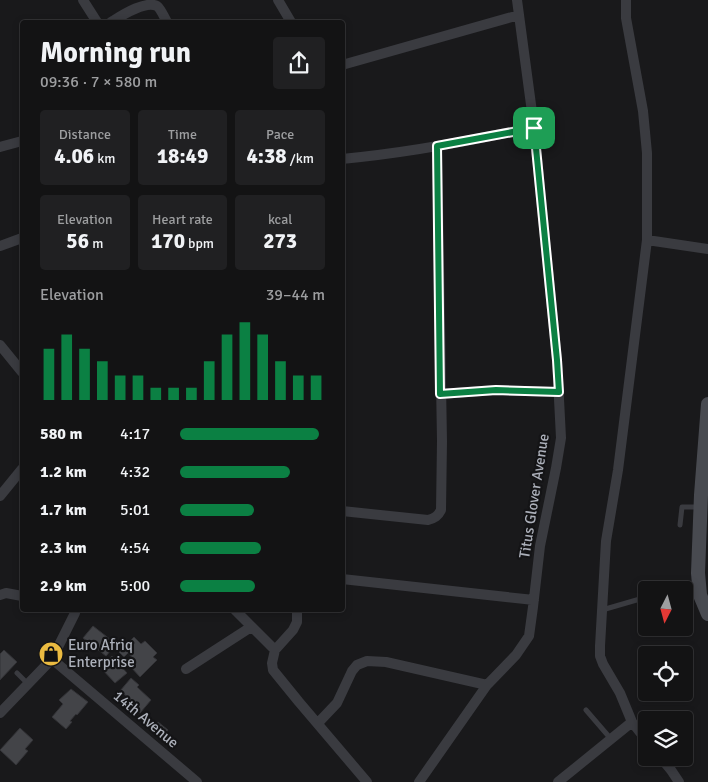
<!DOCTYPE html>
<meta charset="utf-8">
<style>
body{margin:0;font-family:Signika,sans-serif;background:#202022;color:#f1f3f6;height:100vh;display:flex;flex-direction:column;font-size:19px;white-space:nowrap}
*{box-sizing:border-box;margin:0}
p{font-size:16px;color:#9d9ea0}
.icon{flex:none;width:28px;height:28px;fill:none;stroke:currentColor;stroke-width:2;stroke-linecap:round;stroke-linejoin:round}
.map{position:relative;flex:1;overflow:hidden}
.drawer{position:absolute;left:20px;top:20px;width:325px;height:592px;display:flex;flex-direction:column;background:#131314;border-radius:5px;box-shadow:0 2px 8px #0003,0 0 0 1px #323234}
.drawer>*{flex:none}
.needle{width:32px;rotate:186deg}
.fabs{position:absolute;left:638px;top:581px;display:grid;gap:10px}
.fabs a{display:grid;place-items:center;width:55px;height:55px;border-radius:5px;background:#131314;box-shadow:0 2px 8px #0003,0 0 0 1px #323234;font-size:25px}
.pin{position:absolute;display:grid;place-items:center;width:42px;height:42px;color:#fff;margin:-21px;border-radius:10px;box-shadow:0 2px 8px #0006}
.round{display:grid;place-items:center;flex:none;width:52px;height:52px;border-radius:5px;background:#202022}
.summary{display:flex;align-items:center;justify-content:space-between;height:85px;padding:0 20px}
h1{font-size:28px;font-weight:700;line-height:38px}
.metrics{display:grid;grid-template-columns:repeat(3,1fr);gap:8px;height:85px;padding:5px 20px}
.metrics div{display:grid;align-content:center;border-radius:5px;background:#202022;text-align:center}
.metrics b{font-size:21px;font-weight:700}
.metrics small{font-size:14px;font-weight:400}
.metrics p{font-size:14px}
.chart{height:140px;padding:10px 20px}
.chart p{display:flex;justify-content:space-between}
.chart svg{width:100%;height:90px;margin-top:5px;stroke:#0b8043;stroke-width:6}
ul{padding:0 20px;list-style:none;font-size:16px}
li{display:grid;grid-template-columns:80px 60px 1fr;align-items:center;height:38px}
li i{height:12px;border-radius:6px;background:#0b8043}
.map>svg:first-child{display:block}
.building{fill:#434448;stroke:#333337}
.lines{fill:none;stroke-linecap:round;stroke-linejoin:round}
.lane{stroke:#3a3b40;stroke-width:5}
.street{stroke:#3a3b40;stroke-width:10}
.secondary{stroke:#484a50;stroke-width:14}
.route-casing{stroke:#fff;stroke-width:10}
.route{stroke:#0b8043;stroke-width:6}
.labels{text-anchor:middle;dominant-baseline:central;stroke-width:4.5;stroke-linejoin:round;paint-order:stroke}
.street-label{font-size:15px;fill:#acb0ba;stroke:#141416}
.poi-label{font-size:15px;fill:#acb0ba;stroke:#141416;text-anchor:start}
</style>
<div class="map">
<svg width="708" height="782" viewBox="0 0 708 782">
<rect width="100%" height="100%" fill="#19191b"/>
<path class="building" d="M 93,626 L 116,644 L 106,656 L 83,638 Z
M 134,637 L 141,644 L 145,641 L 157,653 L 153,657 L 157,660 L 140,677 L 130,666 L 135,661 L 128,653 L 124,657 L 119,652 Z
M 4,650 L 17,662 L 0,680 L 0,654 Z
M 112,656 L 127,673 L 115,683 L 100,667 Z
M 131,678 L 139,685 L 137,687 L 151,700 L 140,713 L 125,700 L 128,697 L 120,691 Z
M 71,689 L 88,702 L 77,715 L 76,714 L 70,721 L 72,722 L 66,729 L 52,717 L 63,704 L 59,700 Z
M 158,722 L 168,730 L 161,739 L 151,731 Z
M 20,728 L 33,740 L 25,749 L 28,751 L 16,765 L 0,750 Z"/>
<g class="lines">
<path class="lane" d="M 680,525 L 682,507 L 700,507
M 602,610 L 640,599
M 17,673 L 28,684
M 586,710 L 611,739"/>
<path class="street" d="M 83,0 L 97,22
M 278,0 L 291,22
M 626,0 L 626,18 L 643,111 L 647,153 L 647,240 L 618,470 L 606,541 L 600,646 L 600,656 L 603,664 L 620,693 L 632,722 L 646,740
M 111,22 C 121,16 145,0 157,6 C 161,9 164,17 167,22
M 342,65 L 519,15
M 0,147 L 22,141
M 342,159 C 407,153 471,141 534,127
M 647,240 L 708,249
M 0,246 L 22,238
M 0,345 L 22,372
M 440,394 L 496,390 L 559,392
M 0,496 L 22,469
M 342,511 L 428,520 C 435,518 438,516 441,510 L 442,441 L 437,146
M 342,579 L 534,600
M 0,595 L 6,593 L 22,596
M 235,610 L 275,650
M 297,610 L 297,622 L 293,630 L 275,650 L 272,663 L 273,670 L 299,702 L 367,782
M 52,659 L 197,782
M 186,669 L 251,627
M 0,713 L 52,659 L 75,613
M 318,723 L 337,703 L 352,671 L 357,665 L 367,661 L 386,662 L 487,685
M 661,758 L 671,770 L 679,782
M 419,782 L 487,685 L 516,655 L 529,636 L 533,607 L 540,546 L 556,468 L 561,438 L 557,360 L 534,127 L 517,0
M 558,782 L 632,722"/>
<path class="secondary" d="M 708,404 L 701,495 L 698,573 L 700,595 L 708,614"/>
</g>
<g class="lines">
<defs>
<path id="route" d="M 534,128 L 557,360 L 559,392 L 496,390 L 440,394 L 437,146 Z"/>
</defs>
<use href="#route" class="route-casing"/>
<use href="#route" class="route"/>
</g>
<defs>
<symbol id="shop-disc" viewBox="-11 -11 22 22"><circle r="9.5" fill="#ebbb41" stroke="#141416"/><path d="M-5-2.5h2.3a2.7 3.5 0 0 1 5.4 0H5L5.5 6h-11ZM-1.5-2.5h3a1.5 2.3 0 0 0-3 0Z" fill="#111"/></symbol>
</defs>
<g fill-rule="evenodd">
<use href="#shop-disc" x="37" y="640" width="28" height="28"/>
</g>
<g class="labels">
<g class="street-label">
<text transform="translate(534 496) rotate(-81)">Titus Glover Avenue</text>
<text transform="translate(146 719) rotate(40)">14th Avenue</text>
</g>
<g class="poi-label">
<text x="68" y="645">Euro Afriq<tspan x="68" dy="17">Enterprise</tspan></text>
</g>
</g>
</svg>
<div class="fabs">
<a><svg class="needle" viewBox="-14 -14 28 28"><path d="M0-13l5 13h-10z" fill="#e53935"/><path d="M0 13l5-13h-10z" fill="#9d9ea0"/></svg></a>
<a><svg class="icon" aria-label="locate" viewBox="0 0 24 24"><circle cx="12" cy="12" r="6"/><path d="M12 2v4M12 18v4M2 12h4M18 12h4"/></svg></a>
<a><svg class="icon" aria-label="layers" viewBox="0 0 24 24"><path d="M12 4l9 5-9 5-9-5zM3 14l9 5 9-5"/></svg></a>
</div>
<div class="pin" style="left:534px;top:128px;background:#1e9e55"><svg class="icon" aria-label="arrive" viewBox="0 0 24 24"><path d="M6 21V4h12l-3 4 3 4H6"/></svg></div>
<section class="drawer">
<div class="summary"><div><h1>Morning run</h1><p>09:36 · 7 × 580 m</p></div><a class="round"><svg class="icon" aria-label="share" viewBox="0 0 24 24"><path d="M12 15V3M7 8l5-5 5 5M5 13v7h14v-7"/></svg></a></div>
<div class="metrics">
<div><p>Distance</p><b>4.06<small> km</small></b></div>
<div><p>Time</p><b>18:49</b></div>
<div><p>Pace</p><b>4:38<small> /km</small></b></div>
</div>
<div class="metrics">
<div><p>Elevation</p><b>56<small> m</small></b></div>
<div><p>Heart rate</p><b>170<small> bpm</small></b></div>
<div><p>kcal</p><b>273</b></div>
</div>
<div class="chart"><p><span>Elevation</span>39–44 m</p>
<svg viewBox="0 0 160 44" preserveAspectRatio="none"><path d="M5 44V19M15 44V12M25 44V19M35 44V25M45 44V32M55 44V32M65 44V38M75 44V38M85 44V38M95 44V25M105 44V12M115 44V6M125 44V12M135 44V25M145 44V32M155 44V32"/></svg>
</div>
<ul>
<li><b>580 m</b>4:17<i style="width:96%"></i></li>
<li><b>1.2 km</b>4:32<i style="width:76%"></i></li>
<li><b>1.7 km</b>5:01<i style="width:51%"></i></li>
<li><b>2.3 km</b>4:54<i style="width:56%"></i></li>
<li><b>2.9 km</b>5:00<i style="width:52%"></i></li>
</ul>
</section>
</div>
